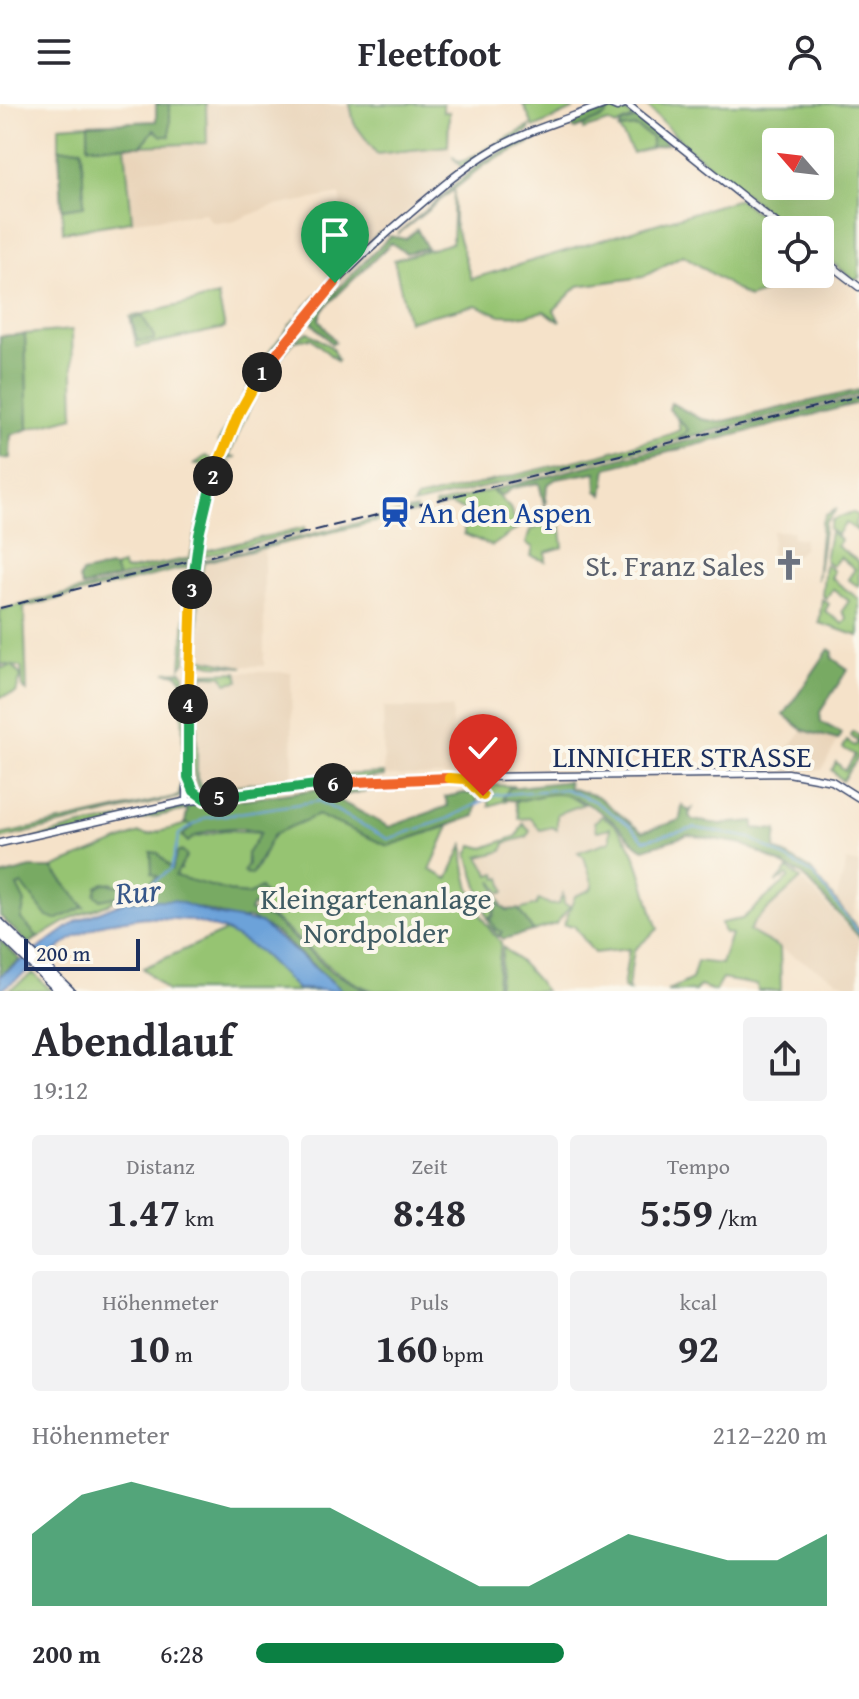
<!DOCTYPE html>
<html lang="de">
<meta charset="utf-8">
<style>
body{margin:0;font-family:"Gentium Book Plus",serif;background:#f2f2f3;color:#2b2b33;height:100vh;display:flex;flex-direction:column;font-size:30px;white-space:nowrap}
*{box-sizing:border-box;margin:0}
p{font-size:26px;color:#7c7c81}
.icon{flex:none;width:44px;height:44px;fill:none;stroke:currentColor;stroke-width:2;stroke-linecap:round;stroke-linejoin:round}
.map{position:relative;height:887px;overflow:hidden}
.details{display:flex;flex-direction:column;background:#fff;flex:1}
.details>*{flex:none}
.needle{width:52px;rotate:298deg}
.buttons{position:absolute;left:762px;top:24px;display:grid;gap:16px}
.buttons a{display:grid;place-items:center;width:72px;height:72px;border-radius:8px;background:#fff;box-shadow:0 8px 32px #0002;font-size:40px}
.scale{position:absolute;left:24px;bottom:20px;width:116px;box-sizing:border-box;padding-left:8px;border:4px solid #1b2f5e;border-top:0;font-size:22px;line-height:28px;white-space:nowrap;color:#1b2f5e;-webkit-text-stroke:6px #fbf7ec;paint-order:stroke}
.pin{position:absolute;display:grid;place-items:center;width:68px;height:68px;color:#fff;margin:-82px -34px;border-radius:50% 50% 50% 0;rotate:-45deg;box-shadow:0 0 8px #0007}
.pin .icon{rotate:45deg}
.km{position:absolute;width:40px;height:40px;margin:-20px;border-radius:50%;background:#222;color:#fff;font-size:22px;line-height:40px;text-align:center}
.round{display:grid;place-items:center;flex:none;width:84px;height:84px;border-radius:8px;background:#f2f2f3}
.head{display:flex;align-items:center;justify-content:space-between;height:136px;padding:0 32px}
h1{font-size:44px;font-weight:600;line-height:60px}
.figures{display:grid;grid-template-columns:repeat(3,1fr);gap:12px;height:136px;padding:8px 32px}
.figures div{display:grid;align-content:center;border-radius:8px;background:#f2f2f3;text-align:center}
.figures b{font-size:40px;font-weight:600}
.figures small{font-size:22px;font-weight:400}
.figures p{font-size:22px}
.chart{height:224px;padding:16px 32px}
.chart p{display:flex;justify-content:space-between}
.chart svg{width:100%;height:144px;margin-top:8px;fill:#0b8043;opacity:.7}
ul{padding:0 32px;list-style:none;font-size:26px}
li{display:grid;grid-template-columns:128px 96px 1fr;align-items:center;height:60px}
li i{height:20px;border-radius:10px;background:#0b8043}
header{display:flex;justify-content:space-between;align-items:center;height:104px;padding:0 32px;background:#fff;font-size:36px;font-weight:600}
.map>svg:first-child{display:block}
.built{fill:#e9d4b9}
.green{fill:#96c472;stroke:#587a68;stroke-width:2;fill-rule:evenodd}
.forest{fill:#78aa64;stroke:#4a6c61;stroke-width:2}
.water{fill:#6ca2d9;stroke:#44689c;stroke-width:2}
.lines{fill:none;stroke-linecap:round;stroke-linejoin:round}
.stream{stroke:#6ca2d9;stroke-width:2}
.major-casing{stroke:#3c4a6e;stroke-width:9}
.highway-casing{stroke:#3c4a6e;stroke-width:11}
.major{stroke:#fff;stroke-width:6}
.highway{stroke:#fff;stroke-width:8}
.rail{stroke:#1b2f5e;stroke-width:2;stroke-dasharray:12 6;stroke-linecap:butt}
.split-1-casing{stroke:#fff;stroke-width:16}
.split-2-casing{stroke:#fff;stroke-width:16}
.split-3-casing{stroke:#fff;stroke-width:16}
.split-4-casing{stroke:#fff;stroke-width:16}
.split-5-casing{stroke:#fff;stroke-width:16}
.split-6-casing{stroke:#fff;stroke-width:16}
.split-7-casing{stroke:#fff;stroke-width:16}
.split-8-casing{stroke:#fff;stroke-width:16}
.split-1{stroke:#f0652b;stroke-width:10}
.split-2{stroke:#f5b400;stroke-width:10}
.split-3{stroke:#22a559;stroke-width:10}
.split-4{stroke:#f5b400;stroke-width:10}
.split-5{stroke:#22a559;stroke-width:10}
.split-6{stroke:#22a559;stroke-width:10}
.split-7{stroke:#f0652b;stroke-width:10}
.split-8{stroke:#f5b400;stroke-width:10}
.labels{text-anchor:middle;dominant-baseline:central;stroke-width:8;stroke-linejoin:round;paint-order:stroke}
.transit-label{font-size:30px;fill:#164399;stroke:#fbf7ec;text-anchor:start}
.worship-label{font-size:30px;fill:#5b616d;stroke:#fbf7ec;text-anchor:end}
.street-label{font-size:30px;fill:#1b2f5e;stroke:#fbf7ec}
.park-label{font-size:30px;fill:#405c64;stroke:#fbf7ec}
.water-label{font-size:32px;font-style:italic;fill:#375789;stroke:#fbf7ec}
</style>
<header><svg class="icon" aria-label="menu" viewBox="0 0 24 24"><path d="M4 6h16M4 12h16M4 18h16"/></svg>Fleetfoot<svg class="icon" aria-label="person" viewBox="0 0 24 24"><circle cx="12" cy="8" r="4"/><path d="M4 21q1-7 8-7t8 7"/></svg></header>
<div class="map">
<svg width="859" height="887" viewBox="0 0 859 887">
<rect width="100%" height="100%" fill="#fbf7ec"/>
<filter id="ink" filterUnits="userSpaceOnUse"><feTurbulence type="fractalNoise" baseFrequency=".0125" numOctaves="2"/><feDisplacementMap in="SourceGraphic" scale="16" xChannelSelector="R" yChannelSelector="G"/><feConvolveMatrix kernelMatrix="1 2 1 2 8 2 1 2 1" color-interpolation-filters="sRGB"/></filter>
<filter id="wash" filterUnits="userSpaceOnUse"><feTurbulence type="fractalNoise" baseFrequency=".006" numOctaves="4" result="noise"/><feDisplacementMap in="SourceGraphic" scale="32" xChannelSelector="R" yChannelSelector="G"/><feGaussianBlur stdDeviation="1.8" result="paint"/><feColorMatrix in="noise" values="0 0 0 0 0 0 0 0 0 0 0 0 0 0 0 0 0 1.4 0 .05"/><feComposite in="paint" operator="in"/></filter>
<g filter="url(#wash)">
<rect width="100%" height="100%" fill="#f5e2c9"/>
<path class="built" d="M 206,0 L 445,0 L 445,6 L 451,5 L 450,47 L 462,64 L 361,144 L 345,127 L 340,90 L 270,103 L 232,118 L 212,118 L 205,109 L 132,117 L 125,42 L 207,39 Z
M 773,427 L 793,427 L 792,433 L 804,435 L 804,444 L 793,454 L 784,450 L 770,454 Z
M 264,445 L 264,562 L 240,562 L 197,554 L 201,459 Z
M 237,568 L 291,568 L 293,674 L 223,683 L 206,683 L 198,678 L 197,582 L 205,571 Z
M 383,604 L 452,604 L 451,672 L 384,672 Z
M 803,626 L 838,636 L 822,666 L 771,665 Z
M 546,691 L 577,697 L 612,718 L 628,735 L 632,742 L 631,806 L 638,833 L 584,827 L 567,816 L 502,834 L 490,822 L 468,757 L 469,747 L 473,741 L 483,743 L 517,732 L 522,724 L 515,698 Z
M 847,757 L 859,760 L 859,787 L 852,814 L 836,796 Z
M 801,775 L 859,835 L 859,879 L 855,886 L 749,827 L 755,817 Z"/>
<path class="green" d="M 170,0 L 206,0 L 207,39 L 141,42 L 154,26 L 169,32 Z
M 350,0 L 443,0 L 443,8 L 449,8 L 448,42 L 377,50 L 354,19 Z
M 523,0 L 568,0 L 573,6 L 534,24 Z
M 645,0 L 859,0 L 859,174 L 855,176 L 820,149 L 820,126 L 790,126 L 687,43 ZM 776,38 L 820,38 L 820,82 L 776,82 Z
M 610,7 L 625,8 L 635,13 L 616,22 L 608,18 L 583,26 L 583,23 Z
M 88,20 L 89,42 L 125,42 L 132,117 L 63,128 L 62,105 L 84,101 L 82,45 L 59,45 L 59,22 Z
M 530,22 L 529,26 L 462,64 L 452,52 L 459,58 L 466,56 Z
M 636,23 L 652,34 L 651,44 L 633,49 L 619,25 Z
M 454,85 L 454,118 L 471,175 L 739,95 L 779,126 L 776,126 L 776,170 L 815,170 L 749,194 L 683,151 L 643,173 L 578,182 L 554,206 L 560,218 L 544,207 L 525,212 L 500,211 L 476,201 L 408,217 L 394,156 L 452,139 Z
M 218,192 L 225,224 L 137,243 L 130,213 Z
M 295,214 L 249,284 L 223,337 L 218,338 L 263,256 Z
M 72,226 L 74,313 L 28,325 L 25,230 Z
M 308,228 L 332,244 L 338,258 L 311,234 L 295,237 C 263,269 245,312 229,353 L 236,354 L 224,355 C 242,313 264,248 308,228 Z
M 677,314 L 689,327 L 676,336 L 413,401 L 417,395 L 603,350 L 671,330 L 680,326 Z
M 206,352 L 215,357 L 193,456 L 118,474 L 112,464 L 122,461 L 125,467 L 190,454 L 212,359 L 193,361 Z
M 223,358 L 230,359 C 215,369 205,428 205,447 L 305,423 L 305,427 L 200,453 Z
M 492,386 L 510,404 L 518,424 L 492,442 L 464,430 L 464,406 L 449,401 L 435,405 L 435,401 Z
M 416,405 L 417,408 L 204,458 L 199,483 L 198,554 L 243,563 L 212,561 L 195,556 L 200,457 Z
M 837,405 L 825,419 L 817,476 L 822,418 L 826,411 Z
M 852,408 L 858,412 L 855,420 L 859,428 L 846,419 L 837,431 L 829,425 L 832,416 Z
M 560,416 L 563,443 L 546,448 L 546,457 L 531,452 L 533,443 L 526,440 L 530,426 Z
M 830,428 L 841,436 L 837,442 L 859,458 L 859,483 L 848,475 L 855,465 L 840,453 L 832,462 L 825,456 Z
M 192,459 L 185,558 L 181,563 L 189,463 L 24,503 L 27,587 L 23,584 L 21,563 L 1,560 L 1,564 L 13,562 L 21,572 L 16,589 L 0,593 L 0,506 Z
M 825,460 L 834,467 L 831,474 L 859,495 L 859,532 L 819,519 L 822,495 L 829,500 L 825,507 L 843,520 L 847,515 L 842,507 L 849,497 L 833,485 L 826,494 L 822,491 Z
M 182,567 L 184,571 C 185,599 194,670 179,693 L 0,735 L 0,731 L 179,692 L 183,652 L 182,576 L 178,570 L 165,568 Z
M 237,568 L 239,577 L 226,579 L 223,572 L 205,571 L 197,582 L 197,674 L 200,681 L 223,683 L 316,672 L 384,669 L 384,672 L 220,688 L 198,684 C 188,666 190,586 202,569 Z
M 853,628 L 859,632 L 859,652 L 842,677 L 832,666 L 836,658 L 845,667 L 855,651 L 843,644 L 847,637 L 855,642 L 858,638 L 851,632 Z
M 489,681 L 513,682 L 513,683 L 509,684 L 503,695 L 508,696 L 489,702 Z
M 551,689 L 566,691 L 584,700 L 557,710 L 557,726 L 552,723 L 540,726 L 531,714 L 519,715 L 515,698 Z
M 188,703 L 187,706 L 0,745 L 76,723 Z
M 318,711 L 388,742 L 449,722 L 430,766 L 448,775 L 464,739 C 462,771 477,816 501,838 L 496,887 L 375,887 C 327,872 299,830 258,803 L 265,791 L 260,784 L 249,791 L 239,790 L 178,774 L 175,768 L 181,765 L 177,749 L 172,766 L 168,762 L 146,783 L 139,780 L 124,789 L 112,779 L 97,783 L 104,793 L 122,794 L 74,813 L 28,840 L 38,833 L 21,815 L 17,782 L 22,780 L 84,803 L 52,764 L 139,729 L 148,731 L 190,719 L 193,722 L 191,734 L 225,726 L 262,728 L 247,750 L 246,771 C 261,769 262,747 271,735 C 280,723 304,717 318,711 Z
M 602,712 C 641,734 643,787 658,825 L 634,846 L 628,883 L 630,887 L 623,884 L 629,845 L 594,849 L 574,822 L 564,821 L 575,792 L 590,786 L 593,781 L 584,753 L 578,748 L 610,737 L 610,724 L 597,727 L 594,718 Z
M 523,720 L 530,727 L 527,733 L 505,739 L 503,747 L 479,753 L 490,771 L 496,769 L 497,775 L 501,774 L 505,788 L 501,789 L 492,777 L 503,804 L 497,799 L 491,812 L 502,828 L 498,832 L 490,822 L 468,750 L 473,741 L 484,744 L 517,732 Z
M 788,765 L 801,775 L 755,817 L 749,827 L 780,844 L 781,887 L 758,887 L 757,881 L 722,875 L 715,887 L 700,882 L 695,887 L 667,887 L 692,875 L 697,857 L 721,860 L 731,830 L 724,829 L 721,819 L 742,815 L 789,774 L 788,771 L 776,779 Z
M 563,790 L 564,800 L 570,802 L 556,820 L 533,827 L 519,806 L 536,801 L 539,795 L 551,801 L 558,800 Z
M 226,827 L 259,847 L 297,885 L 317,887 L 167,887 L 143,864 Z
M 503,843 C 518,855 532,869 545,887 L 498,887 Z
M 33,869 L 52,887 L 8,887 Z"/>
<path class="forest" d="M 156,0 L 170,0 L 170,32 L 162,32 L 154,26 L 141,42 L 88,42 L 88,20 L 156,17 Z
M 610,7 L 603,14 L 575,25 L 570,21 L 583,13 Z
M 637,15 L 668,40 L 651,44 L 652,34 L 636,23 L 619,25 L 622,19 Z
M 558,22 L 560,24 L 486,60 L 398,130 L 478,61 L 527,34 Z
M 82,44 L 84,102 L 62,105 L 59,45 Z
M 417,125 L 427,144 L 406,149 L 391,139 L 323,205 L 319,215 L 335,238 L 332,240 L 312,219 L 316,207 L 390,132 L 406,135 Z
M 379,129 L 381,131 L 298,210 Z
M 142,212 L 154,232 L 154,236 L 137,237 L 132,215 Z
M 25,230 L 28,325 L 11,331 L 10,354 L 0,355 L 0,232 Z
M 859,286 L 859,291 L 676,336 L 688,326 L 669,305 L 671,299 L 701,315 L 720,318 Z
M 859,294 L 859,299 L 607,364 L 603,391 L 597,387 L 596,368 L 556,375 L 547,381 L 545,404 L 539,379 L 513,384 L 501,392 L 492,386 Z
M 109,463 L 114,464 L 118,474 L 82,483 L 79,476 L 82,469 Z
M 829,545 L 833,548 L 832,554 L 848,565 L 820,608 L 821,618 L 841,629 L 838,636 L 803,626 L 784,611 Z
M 568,677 L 569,684 L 597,692 L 642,728 L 680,716 L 682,701 L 689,707 L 692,705 L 689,711 L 692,716 L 720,720 L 754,717 L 754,724 L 777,726 L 775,745 L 811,766 L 859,826 L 859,833 L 803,771 L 743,740 L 688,731 L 644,745 C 633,740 629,732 620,724 C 607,711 584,696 566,691 C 543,686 525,701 503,695 L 509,684 Z
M 398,680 L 398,682 L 332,693 L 389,723 L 448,702 L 445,693 L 464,689 L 478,690 L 475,712 L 388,742 L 318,711 L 274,730 L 251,771 L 243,768 L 248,761 L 247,750 L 261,728 C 243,721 202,723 188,738 L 182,732 L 193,722 L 185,719 L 188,703 L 333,683 Z
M 182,747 L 187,752 L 175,772 L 239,790 L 249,791 L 260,784 L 265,791 L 258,803 L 253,801 L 250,807 L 271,814 L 332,868 L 369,887 L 343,887 L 275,828 L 250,814 L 237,816 L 204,805 L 153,796 L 123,798 L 119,792 L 101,796 L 95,791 L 97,783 L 104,779 L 122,782 L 125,789 L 139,780 L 146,782 L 159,773 L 152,769 L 151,748 L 158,749 L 172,765 L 177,749 Z
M 31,764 L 52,764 L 84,803 L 56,816 L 47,813 L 22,780 L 17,782 L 25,798 L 21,815 L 38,833 L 28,840 L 0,812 L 0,772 Z
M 497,799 L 507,806 L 518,805 L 533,827 L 504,835 L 499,832 L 502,828 L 495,825 L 489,813 L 493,813 Z
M 0,836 L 20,855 L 0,872 Z"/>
<path class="water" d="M 153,796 L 174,796 L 216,811 L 260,819 L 343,887 L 297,885 L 259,847 L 226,827 L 189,816 L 145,813 L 105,819 L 76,832 L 0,887 L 0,872 L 77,817 L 123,798 Z"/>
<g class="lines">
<path class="stream" d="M 124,800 L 171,765 L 179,730 L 205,714 L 319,697 L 388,735 L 447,715 L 495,691 L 565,685 L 594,697 L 628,720 L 644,736 L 695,724 L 751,734 L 814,771 L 859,829"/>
</g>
</g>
<g filter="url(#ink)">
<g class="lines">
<defs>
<path id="major" d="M 610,0 L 617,3 L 624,0
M 627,0 L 785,126
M 820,153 L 859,183
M 466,675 L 483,692
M 189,677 L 205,695
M 187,698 C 189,601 182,502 203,407 C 231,284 313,192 407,112 C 434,89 462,64 493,46 C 529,25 568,15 606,0
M 0,739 L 183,698 L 332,679 L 402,674 L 788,669 L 832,677 L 859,694"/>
<path id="highway" d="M 0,819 L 70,887
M 0,829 L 60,887"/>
</defs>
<use href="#major" class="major-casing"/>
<use href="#highway" class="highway-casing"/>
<use href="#major" class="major"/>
<use href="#highway" class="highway"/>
<path class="rail" d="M 0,504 L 859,292"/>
</g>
</g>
<g class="lines" filter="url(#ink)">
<defs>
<path id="split-1" d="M 262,268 L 335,179"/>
<path id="split-2" d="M 213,372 L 239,309 L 262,268"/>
<path id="split-3" d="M 192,485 L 199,431 L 213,372"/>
<path id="split-4" d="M 188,600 L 192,485"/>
<path id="split-5" d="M 188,600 L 188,673 L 194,687 L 205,695 L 219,693"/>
<path id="split-6" d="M 219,693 L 333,679"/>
<path id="split-7" d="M 333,679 L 449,674"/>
<path id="split-8" d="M 449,674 L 466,675 L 483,692"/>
</defs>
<use href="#split-1" class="split-1-casing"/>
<use href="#split-2" class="split-2-casing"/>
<use href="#split-3" class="split-3-casing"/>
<use href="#split-4" class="split-4-casing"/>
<use href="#split-5" class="split-5-casing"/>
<use href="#split-6" class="split-6-casing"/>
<use href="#split-7" class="split-7-casing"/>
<use href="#split-8" class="split-8-casing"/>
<use href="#split-1" class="split-1"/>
<use href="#split-2" class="split-2"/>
<use href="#split-3" class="split-3"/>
<use href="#split-4" class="split-4"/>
<use href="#split-5" class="split-5"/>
<use href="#split-6" class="split-6"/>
<use href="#split-7" class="split-7"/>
<use href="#split-8" class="split-8"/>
</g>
<defs>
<symbol id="station-bare" viewBox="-9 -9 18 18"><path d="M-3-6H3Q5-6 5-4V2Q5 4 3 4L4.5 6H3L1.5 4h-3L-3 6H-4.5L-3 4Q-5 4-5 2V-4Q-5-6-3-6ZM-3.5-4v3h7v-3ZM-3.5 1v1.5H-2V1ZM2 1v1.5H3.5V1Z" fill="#1a4fb4" stroke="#fbf7ec" stroke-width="2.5" paint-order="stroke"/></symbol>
<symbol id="church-bare" viewBox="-9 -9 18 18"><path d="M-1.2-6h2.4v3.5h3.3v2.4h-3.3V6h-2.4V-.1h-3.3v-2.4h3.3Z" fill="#6b7280" stroke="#fbf7ec" stroke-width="2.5" paint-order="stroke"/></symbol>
</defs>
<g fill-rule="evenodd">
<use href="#station-bare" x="373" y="386" width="44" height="44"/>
<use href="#church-bare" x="767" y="439" width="44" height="44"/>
</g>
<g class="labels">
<g class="transit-label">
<text x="419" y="408">An den Aspen</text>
</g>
<g class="worship-label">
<text x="765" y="461">St. Franz Sales</text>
</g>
<g class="street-label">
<text x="682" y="652">LINNICHER STRASSE</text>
</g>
<g class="park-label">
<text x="376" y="794">Kleingartenanlage<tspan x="376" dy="34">Nordpolder</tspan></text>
</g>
<g class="water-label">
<text transform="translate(138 787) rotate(-5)">Rur</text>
</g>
</g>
</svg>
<div class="buttons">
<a><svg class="needle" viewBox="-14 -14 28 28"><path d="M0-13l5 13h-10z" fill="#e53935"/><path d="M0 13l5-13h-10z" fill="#7c7c81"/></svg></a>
<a><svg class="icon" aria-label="locate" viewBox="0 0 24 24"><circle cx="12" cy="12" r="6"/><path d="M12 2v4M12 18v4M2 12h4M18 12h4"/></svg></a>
</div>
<div class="scale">200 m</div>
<div class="pin" style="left:335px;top:179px;background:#1e9e55"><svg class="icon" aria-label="arrive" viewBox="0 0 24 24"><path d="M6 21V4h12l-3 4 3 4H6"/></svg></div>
<div class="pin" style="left:483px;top:692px;background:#d93025"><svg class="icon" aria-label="check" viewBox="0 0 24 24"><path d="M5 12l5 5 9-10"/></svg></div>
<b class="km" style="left:262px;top:268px">1</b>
<b class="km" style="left:213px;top:372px">2</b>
<b class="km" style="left:192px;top:485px">3</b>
<b class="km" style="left:188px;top:600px">4</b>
<b class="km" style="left:219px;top:693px">5</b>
<b class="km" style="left:333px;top:679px">6</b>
</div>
<section class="details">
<div class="head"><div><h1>Abendlauf</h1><p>19:12</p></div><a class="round"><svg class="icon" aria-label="share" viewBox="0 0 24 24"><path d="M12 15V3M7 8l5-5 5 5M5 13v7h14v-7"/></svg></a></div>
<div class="figures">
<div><p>Distanz</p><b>1.47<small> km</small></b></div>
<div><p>Zeit</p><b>8:48</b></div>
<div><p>Tempo</p><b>5:59<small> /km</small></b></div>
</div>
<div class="figures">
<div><p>Höhenmeter</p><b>10<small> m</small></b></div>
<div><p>Puls</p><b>160<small> bpm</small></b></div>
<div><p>kcal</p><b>92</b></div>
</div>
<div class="chart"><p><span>Höhenmeter</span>212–220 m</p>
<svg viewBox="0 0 160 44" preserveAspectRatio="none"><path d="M0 44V22L10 10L20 6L30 10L40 14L50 14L60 14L70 22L80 30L90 38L100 38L110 30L120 22L130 26L140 30L150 30L160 22V44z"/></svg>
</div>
<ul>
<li><b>200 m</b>6:28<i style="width:54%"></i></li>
</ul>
</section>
